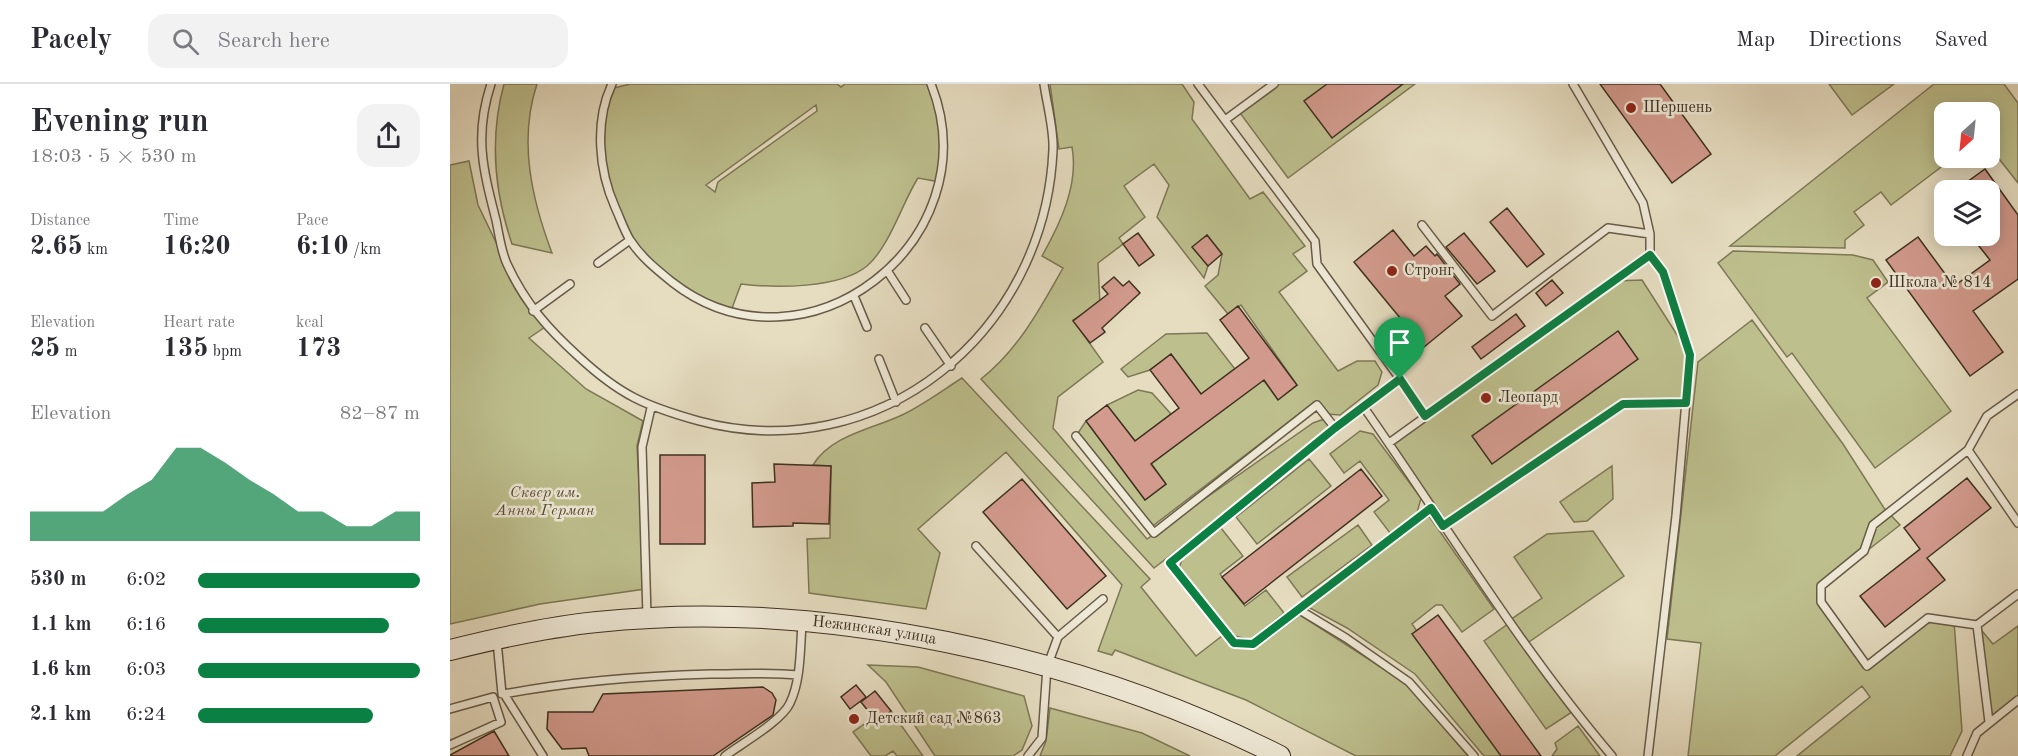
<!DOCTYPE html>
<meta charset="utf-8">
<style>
body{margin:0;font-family:"Old Standard TT",serif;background:#f2f2f3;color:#2b2b33;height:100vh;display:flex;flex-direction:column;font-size:22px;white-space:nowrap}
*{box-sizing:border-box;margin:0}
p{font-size:20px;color:#7c7c81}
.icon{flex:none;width:33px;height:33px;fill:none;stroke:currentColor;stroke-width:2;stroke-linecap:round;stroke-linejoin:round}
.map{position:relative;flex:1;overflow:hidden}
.drawer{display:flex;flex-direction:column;background:#fff;width:450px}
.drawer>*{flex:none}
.needle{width:39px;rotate:207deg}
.tools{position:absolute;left:1484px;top:18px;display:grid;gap:12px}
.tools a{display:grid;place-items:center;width:66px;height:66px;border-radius:12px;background:#fff;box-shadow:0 3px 15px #0003;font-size:30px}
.pin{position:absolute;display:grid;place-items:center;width:51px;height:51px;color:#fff;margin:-62px -26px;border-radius:50% 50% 50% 0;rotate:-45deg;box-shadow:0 0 6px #0007}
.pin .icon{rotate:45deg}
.round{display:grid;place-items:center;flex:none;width:63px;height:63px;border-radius:18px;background:#f2f2f3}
.headline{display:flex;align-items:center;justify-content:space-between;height:102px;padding:0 30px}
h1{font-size:33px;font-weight:700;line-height:45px}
.metrics{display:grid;grid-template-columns:repeat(3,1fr);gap:9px;height:102px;padding:6px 30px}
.metrics div{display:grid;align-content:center}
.metrics b{font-size:26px;font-weight:700}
.metrics small{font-size:16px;font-weight:400}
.metrics p{font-size:16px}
.chart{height:168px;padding:12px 30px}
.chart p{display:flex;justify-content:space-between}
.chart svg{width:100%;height:108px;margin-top:6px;fill:#0b8043;opacity:.7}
ul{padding:0 30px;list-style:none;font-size:20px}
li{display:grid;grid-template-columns:96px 72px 1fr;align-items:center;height:45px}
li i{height:15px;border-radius:8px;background:#0b8043}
header{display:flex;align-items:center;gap:36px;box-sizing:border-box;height:84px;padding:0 30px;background:#fff;border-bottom:2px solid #e1e1e2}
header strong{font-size:28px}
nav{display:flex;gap:33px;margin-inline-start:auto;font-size:21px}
.search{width:420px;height:54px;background:#f2f2f3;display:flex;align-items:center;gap:15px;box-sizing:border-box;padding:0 21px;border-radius:18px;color:#7c7c81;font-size:22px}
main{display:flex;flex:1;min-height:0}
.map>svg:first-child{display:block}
.green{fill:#bdbf8d;stroke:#7d7856;stroke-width:1.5;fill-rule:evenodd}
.building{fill:#d39b8e;stroke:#3d3020;stroke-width:1.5}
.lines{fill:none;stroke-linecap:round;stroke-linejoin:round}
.lane-casing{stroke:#675b48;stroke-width:10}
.secondary-casing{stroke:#3d3020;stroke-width:22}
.lane{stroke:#efe9d7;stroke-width:7}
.secondary{stroke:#efe9d7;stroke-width:20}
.route-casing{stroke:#fff;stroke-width:12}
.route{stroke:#0b8043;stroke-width:8}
.poi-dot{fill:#8f2418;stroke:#efe9d7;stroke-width:2}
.labels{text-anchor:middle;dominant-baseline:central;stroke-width:5;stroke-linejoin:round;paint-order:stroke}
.poi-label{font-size:16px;fill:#3d3020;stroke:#efe9d7;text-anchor:start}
.park-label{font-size:16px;font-style:italic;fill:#574d36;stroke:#efe9d7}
.street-label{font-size:16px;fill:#3d3020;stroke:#efe9d7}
</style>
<header>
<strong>Pacely</strong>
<div class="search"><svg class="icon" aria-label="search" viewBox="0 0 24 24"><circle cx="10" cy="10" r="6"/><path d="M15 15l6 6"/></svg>Search here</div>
<nav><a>Map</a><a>Directions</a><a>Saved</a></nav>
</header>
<main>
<section class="drawer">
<div class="headline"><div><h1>Evening run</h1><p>18:03 · 5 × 530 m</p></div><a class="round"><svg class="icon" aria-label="share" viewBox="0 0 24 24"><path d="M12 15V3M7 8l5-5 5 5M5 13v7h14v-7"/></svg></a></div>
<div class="metrics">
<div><p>Distance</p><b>2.65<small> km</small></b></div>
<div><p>Time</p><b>16:20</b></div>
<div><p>Pace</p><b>6:10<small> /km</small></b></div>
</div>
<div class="metrics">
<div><p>Elevation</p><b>25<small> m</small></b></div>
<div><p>Heart rate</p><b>135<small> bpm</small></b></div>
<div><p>kcal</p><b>173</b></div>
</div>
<div class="chart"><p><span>Elevation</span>82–87 m</p>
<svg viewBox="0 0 160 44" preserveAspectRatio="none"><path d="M0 44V32L10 32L20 32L30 32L40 25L50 19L60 6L70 6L80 12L90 19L100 25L110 32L120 32L130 38L140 38L150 32L160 32V44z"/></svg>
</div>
<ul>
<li><b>530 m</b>6:02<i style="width:100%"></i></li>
<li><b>1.1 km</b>6:16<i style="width:86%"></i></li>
<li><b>1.6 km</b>6:03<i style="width:100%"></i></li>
<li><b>2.1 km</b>6:24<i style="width:79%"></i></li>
</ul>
</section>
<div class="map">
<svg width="1568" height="672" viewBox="0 0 1568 672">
<rect width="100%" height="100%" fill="#e6ddc1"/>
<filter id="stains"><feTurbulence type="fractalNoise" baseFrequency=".00333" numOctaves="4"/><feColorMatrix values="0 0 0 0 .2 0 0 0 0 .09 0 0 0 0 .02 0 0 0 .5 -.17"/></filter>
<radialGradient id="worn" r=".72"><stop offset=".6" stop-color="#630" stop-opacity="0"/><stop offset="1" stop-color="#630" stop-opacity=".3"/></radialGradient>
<path class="green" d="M 54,0 L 87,0 C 68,57 82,116 102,169 L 62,160 C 44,107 39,55 54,0 Z
M 180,0 L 387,0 L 391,3 L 395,0 L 481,0 C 494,31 494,65 490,98 L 468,94 C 452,119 440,162 417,182 C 389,205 325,204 291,200 L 281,227 L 237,209 L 180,156 L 156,103 L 153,34 L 160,5 ZM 366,21 L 367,27 L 268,98 L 265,108 L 256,101 Z
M 600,0 L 732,0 L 744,18 L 742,35 L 800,115 L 813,108 L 855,162 L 843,170 L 857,187 L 829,208 L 888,287 L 907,277 L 925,277 L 932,288 L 928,301 L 890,331 L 877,330 L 866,317 L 700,444 L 626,352 L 636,337 L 695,416 L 716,400 L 694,369 L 805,285 L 828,315 L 847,301 L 791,221 L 778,230 L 755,202 L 768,191 L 772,170 L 757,151 L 743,163 L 758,182 L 754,194 L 707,133 L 719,101 L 704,80 L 674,102 L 695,133 L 669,154 L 673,160 L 648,179 L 650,221 L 623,236 L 653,278 L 608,313 L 603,344 L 697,455 L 863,339 L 877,334 L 885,344 L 704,484 L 531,295 C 568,266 590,225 613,184 L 592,172 C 610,140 629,101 622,63 L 609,65 Z
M 827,0 L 965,0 L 838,94 L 790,29 Z
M 1379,0 L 1444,0 L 1402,31 Z
M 1484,0 L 1554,0 L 1568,19 L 1568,99 L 1539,62 L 1539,28 L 1494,28 L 1494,74 L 1503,74 L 1441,121 L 1431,108 L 1404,128 L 1414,141 L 1395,156 L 1395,164 L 1280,162 Z
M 19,77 L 28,121 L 56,179 L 95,243 L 79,254 L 136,305 L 193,337 L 187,362 L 195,505 L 90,520 L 0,540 L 0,81 Z
M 1283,167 L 1403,171 L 1423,176 L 1438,198 L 1417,214 L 1501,327 L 1425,384 L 1342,269 L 1337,273 L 1268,179 Z
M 1192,196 L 1240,271 L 1236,319 L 1173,320 L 993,442 L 939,359 L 1164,197 Z
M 1302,236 L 1393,360 L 1434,424 L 1450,441 L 1372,502 L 1373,519 L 1417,582 L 1478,534 L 1504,537 L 1512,647 L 1500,672 L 1347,672 L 1420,613 L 1412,602 L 1325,672 L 1238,672 L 1251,559 L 1217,555 L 1248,278 Z
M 757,249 L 785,285 L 751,310 L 721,270 L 700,286 L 678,293 L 671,285 L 716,250 Z
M 512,294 L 700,495 L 691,503 L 746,572 L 772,552 L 783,564 L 806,564 L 850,531 L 956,599 L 1018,672 L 906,672 L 796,616 L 665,566 L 662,571 L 648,567 L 672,501 L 556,368 L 468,445 L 490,469 L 476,525 L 359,509 L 357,455 L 380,454 L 381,382 L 363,381 C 381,351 423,345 452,331 C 473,321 493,306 512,294 Z
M 688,306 L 702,309 L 721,330 L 685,357 L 657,321 Z
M 910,347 L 923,350 L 971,414 L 967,429 L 940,449 L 924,428 L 939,416 L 910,377 L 894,389 L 880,370 Z
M 859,375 L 881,402 L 807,460 L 786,433 Z
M 1162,382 L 1163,415 L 1137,437 L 1124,438 L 1110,418 Z
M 979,432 L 1044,525 L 1012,548 L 992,521 L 986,521 L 962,540 L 1052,672 L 1034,672 L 965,590 L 897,544 L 858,523 Z
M 908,441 L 922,461 L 852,513 L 837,493 Z
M 771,444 L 793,472 L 770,490 L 795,522 L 816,506 L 834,529 L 801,556 L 785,552 L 729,484 L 733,473 Z
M 1143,447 L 1174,492 L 1076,560 L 1060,536 L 1092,514 L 1064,473 L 1097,450 Z
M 1058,540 L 1122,628 L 1096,645 L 1034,557 Z
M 1527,541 L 1543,560 L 1568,542 L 1568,616 L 1539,638 Z
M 418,581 L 468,583 L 574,612 L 582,642 L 572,666 L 563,672 L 485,672 L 436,598 Z
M 600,624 L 692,649 L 740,672 L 590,672 L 596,657 Z
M 441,627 L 473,672 L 447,672 L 443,667 L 435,672 L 421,672 L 403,648 L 423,634 L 427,638 Z
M 1128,642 L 1150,672 L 1102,672 L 1107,665 L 1105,659 Z"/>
<path class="building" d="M 877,0 L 953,0 L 882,54 L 854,17 Z
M 1150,0 L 1210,0 L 1261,70 L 1222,99 Z
M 1535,85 L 1568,131 L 1568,195 L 1523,227 L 1553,268 L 1520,292 L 1436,176 L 1468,153 L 1504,202 L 1540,176 L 1521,152 L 1539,152 L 1539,106 L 1506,106 Z
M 1057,124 L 1094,170 L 1077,183 L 1040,138 Z
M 943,146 L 964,172 L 976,162 L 985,172 L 987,170 L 1010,200 L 995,212 L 1012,232 L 974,263 L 904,178 Z
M 688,149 L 704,171 L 689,182 L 673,160 Z
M 1014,149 L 1045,187 L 1027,200 L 996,163 Z
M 757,151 L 772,170 L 758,182 L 742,163 Z
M 664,193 L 673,202 L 679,197 L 690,209 L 652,244 L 655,248 L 640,259 L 623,237 L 658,210 L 652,203 Z
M 1102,196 L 1113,209 L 1096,222 L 1086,209 Z
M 788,222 L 847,301 L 828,316 L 814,296 L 701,380 L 716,400 L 695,416 L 636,337 L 657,321 L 685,357 L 729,324 L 700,286 L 721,270 L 751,310 L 799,274 L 770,236 Z
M 1066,230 L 1075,242 L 1031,275 L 1022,263 Z
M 1168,247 L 1188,275 L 1042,380 L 1022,352 Z
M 210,371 L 255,371 L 255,460 L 210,460 Z
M 324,380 L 381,382 L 379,440 L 343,439 L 343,442 L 303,443 L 302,399 L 325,398 Z
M 911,385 L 932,412 L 794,520 L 772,493 Z
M 1517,394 L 1541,424 L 1477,474 L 1495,496 L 1435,543 L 1410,512 L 1470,465 L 1454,444 Z
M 572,395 L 656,492 L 617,525 L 533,428 Z
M 988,531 L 1013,565 L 1091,672 L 1051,672 L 962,550 Z
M 406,601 L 416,613 L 400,625 L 391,613 Z
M 313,603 L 322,609 L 326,616 L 323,631 L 263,672 L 139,672 L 136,664 L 112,665 L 97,645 L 98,628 L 143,628 L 153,610 Z
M 425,607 L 441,627 L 427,638 L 411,618 Z
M 44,647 L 59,672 L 0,672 L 0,671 Z"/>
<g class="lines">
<defs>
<path id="lane" d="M 41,0 C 24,52 33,85 46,136 C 49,150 51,167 57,180 C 75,219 98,245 129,273 C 170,311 195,322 249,337 C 429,385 595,249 603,66 C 604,45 597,21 594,0
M 162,0 C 144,38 149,87 165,123 C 170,134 174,146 180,156 C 191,173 206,185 222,198 C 355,302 543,156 481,0
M 748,0 L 865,157 L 867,180 L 950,295 L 913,322 C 995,439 1069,563 1162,672
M 1123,0 L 1193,119 L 1200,150 L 1200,171 L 1213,188 L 1240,271 L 1226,432 L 1198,672
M 775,36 L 824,0
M 972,141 L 1042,232 L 1158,144 L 1200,150
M 148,179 L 180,156
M 438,188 L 456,216
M 404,212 L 417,243
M 83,227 L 120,200
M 475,244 L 501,282
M 429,275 L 446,318
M 950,295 L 975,332
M 913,322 L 720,479 L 784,559 L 803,560 L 848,525 L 896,554 L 959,598 L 1024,672
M 626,352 L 704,449 L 867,321 L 885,344
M 939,359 L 1200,171
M 1518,366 L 1537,332 L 1568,310
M 993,442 L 1173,320 L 1236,319
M 526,462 L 608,553
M 848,525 L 981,424
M 197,532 L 192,363 L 201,324
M 1527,541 L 1478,534 L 1417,582 L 1371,518 L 1371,502 L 1414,467 L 1423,441 L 1518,366 L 1568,439
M 47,557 L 52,610
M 0,625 L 43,613 L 51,638 L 0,661
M 1539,638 L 1527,541 L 1568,510
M 93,672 L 54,610 C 123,597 190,592 260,590 C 289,590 318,588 348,591
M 275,672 C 291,660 332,637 340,619 C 351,596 350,566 352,541
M 578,672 L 592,654 L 597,583 L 608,553 L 653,515
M 1517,672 L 1527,649 L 1568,616"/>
<g id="secondary">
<path id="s1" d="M 0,566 C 48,554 97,543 147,538 C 370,514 630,571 830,672"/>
</g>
</defs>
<use href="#lane" class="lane-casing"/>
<use href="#secondary" class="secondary-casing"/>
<use href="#lane" class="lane"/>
<use href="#secondary" class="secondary"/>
</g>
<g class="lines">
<defs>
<path id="route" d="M 1200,171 L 1213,188 L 1240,271 L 1236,319 L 1173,320 L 993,442 L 981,424 L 803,560 L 784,559 L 720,479 L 885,344 L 950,295 L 975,332 Z"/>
</defs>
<use href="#route" class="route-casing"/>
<use href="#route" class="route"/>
</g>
<g class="poi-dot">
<circle cx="1181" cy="24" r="6"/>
<circle cx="942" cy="187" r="6"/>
<circle cx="1426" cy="199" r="6"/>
<circle cx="1036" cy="314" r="6"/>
<circle cx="404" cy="635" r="6"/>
</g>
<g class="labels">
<g class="poi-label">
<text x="1193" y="24">Шершень</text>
<text x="954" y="187">Стронг</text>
<text x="1438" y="199">Школа № 814</text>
<text x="1048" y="314">Леопард</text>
<text x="416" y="635">Детский сад №863</text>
</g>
<g class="park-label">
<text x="95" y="409">Сквер им.<tspan x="95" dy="18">Анны Герман</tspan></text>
</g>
<g class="street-label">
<text stroke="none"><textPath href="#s1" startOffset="428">Нежинская улица</textPath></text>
</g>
</g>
<rect width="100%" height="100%" filter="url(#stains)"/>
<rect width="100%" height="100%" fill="url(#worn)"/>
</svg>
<div class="tools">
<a><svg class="needle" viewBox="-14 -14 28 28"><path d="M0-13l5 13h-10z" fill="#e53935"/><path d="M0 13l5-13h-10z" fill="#7c7c81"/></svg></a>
<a><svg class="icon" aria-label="layers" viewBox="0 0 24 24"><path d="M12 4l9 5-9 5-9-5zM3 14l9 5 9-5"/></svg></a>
</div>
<div class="pin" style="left:950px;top:295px;background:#1e9e55"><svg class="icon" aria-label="arrive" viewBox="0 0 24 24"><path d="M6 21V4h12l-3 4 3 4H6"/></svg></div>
</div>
</main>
